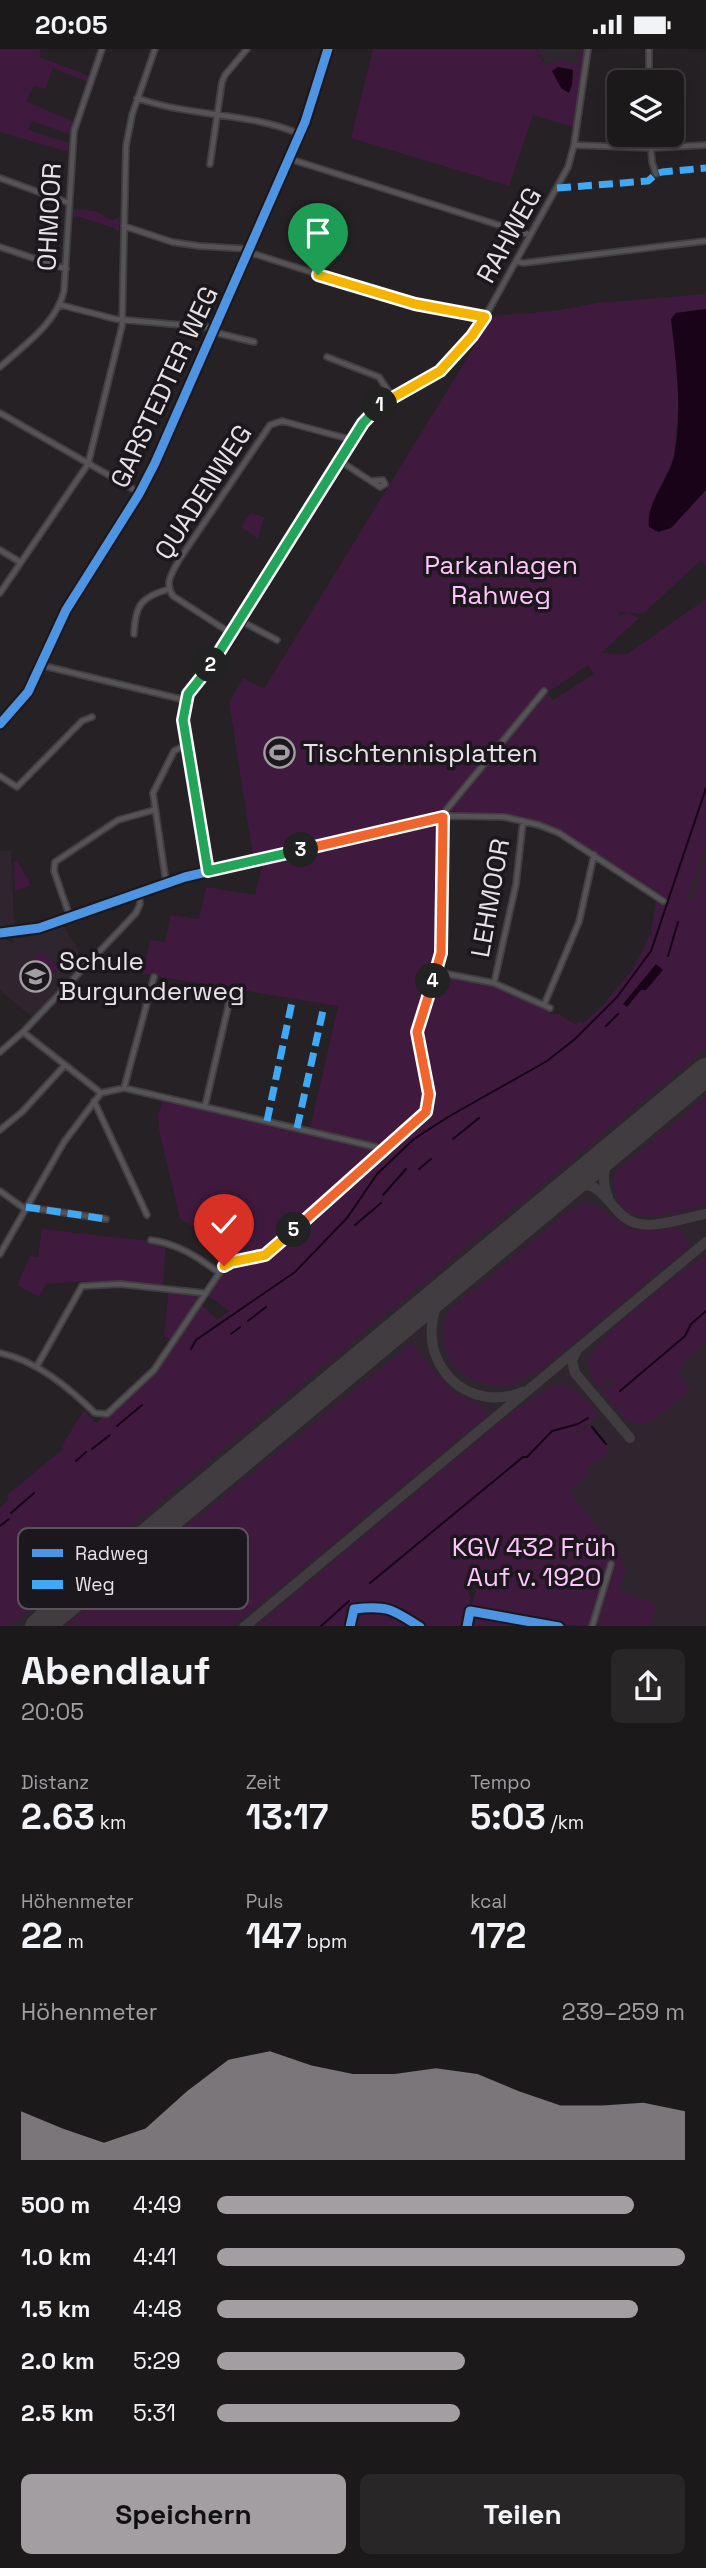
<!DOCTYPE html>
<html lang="de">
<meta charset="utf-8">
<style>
body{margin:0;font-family:"Space Grotesk",sans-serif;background:#292628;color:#f1f3f6;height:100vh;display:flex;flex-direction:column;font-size:26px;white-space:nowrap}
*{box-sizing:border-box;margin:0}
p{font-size:23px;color:#a0a0a3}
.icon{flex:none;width:38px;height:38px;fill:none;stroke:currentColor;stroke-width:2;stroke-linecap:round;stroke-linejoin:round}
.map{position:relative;height:1577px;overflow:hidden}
.side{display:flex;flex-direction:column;background:#1c191b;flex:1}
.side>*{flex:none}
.tools{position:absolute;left:607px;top:21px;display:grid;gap:14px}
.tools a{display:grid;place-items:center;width:77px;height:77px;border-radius:10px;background:#1c191b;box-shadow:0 7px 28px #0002,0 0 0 2px #3a383a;font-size:35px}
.pin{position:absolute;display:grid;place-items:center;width:60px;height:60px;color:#fff;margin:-72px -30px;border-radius:50% 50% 50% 0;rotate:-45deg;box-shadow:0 0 7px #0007}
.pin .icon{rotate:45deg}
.km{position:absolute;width:35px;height:35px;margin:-18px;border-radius:50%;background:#222;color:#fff;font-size:19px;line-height:35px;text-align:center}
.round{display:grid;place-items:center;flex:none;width:74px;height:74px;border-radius:10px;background:#292628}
.overview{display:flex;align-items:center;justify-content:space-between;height:119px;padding:0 21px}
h1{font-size:38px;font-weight:700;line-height:52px}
.figures{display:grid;grid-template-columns:repeat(3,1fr);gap:10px;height:119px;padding:7px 21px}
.figures div{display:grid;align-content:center}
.figures b{font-size:35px;font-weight:700}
.figures small{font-size:19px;font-weight:400}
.figures p{font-size:19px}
.chart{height:196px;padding:14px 21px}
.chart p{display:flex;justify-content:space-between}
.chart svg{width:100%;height:126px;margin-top:7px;fill:#a29ea1;opacity:.7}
.primary-button{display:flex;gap:14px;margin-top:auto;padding:14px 21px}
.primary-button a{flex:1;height:80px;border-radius:10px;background:#a29ea1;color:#111;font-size:28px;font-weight:700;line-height:80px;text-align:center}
.primary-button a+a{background:#292628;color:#f1f3f6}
ul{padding:0 21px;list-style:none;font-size:23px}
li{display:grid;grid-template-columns:112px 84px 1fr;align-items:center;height:52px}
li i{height:18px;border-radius:9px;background:#a29ea1}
.status{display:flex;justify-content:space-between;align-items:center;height:49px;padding:0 35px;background:#1c191b;direction:ltr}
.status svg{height:19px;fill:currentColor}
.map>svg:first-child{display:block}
.built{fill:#2f252e}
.green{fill:#3f1a3e;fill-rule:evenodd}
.water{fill:#180318}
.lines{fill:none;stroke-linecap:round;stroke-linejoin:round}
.stream{stroke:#180318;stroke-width:2}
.taxiway{stroke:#403c3f;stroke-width:10}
.runway{stroke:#403c3f;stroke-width:28}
.minor-casing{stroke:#413e40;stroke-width:8}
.major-casing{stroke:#413e40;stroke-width:9}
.minor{stroke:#555355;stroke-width:4.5}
.major{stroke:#5e575d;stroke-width:5}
.quiet{stroke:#3fa9f5;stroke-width:7;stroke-dasharray:14 7;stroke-linecap:butt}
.cycleway-casing{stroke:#1c171c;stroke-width:13}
.cycleway{stroke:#4d94e3;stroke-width:9}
.split-1-casing{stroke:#fff;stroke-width:14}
.split-2-casing{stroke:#fff;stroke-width:14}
.split-3-casing{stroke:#fff;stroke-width:14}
.split-4-casing{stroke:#fff;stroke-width:14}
.split-5-casing{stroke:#fff;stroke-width:14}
.split-6-casing{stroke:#fff;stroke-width:14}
.split-1{stroke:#f5b400;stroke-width:9}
.split-2{stroke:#22a559;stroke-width:9}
.split-3{stroke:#22a559;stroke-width:9}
.split-4{stroke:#f0652b;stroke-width:9}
.split-5{stroke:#f0652b;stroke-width:9}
.split-6{stroke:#f5b400;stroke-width:9}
.labels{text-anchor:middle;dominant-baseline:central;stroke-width:7;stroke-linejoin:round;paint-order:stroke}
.street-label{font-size:26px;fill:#e6e2e5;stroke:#1c171c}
.park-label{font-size:26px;fill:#fec4fc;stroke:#1c171c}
.poi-label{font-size:26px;fill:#e6e2e5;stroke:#1c171c;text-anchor:start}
.key{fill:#1c171c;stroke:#595458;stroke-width:2}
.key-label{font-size:19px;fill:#e6e2e5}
</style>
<div class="status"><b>20:05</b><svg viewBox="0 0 49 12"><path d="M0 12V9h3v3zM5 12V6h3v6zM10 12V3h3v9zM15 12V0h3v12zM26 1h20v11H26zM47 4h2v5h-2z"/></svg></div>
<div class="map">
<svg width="706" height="1578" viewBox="0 0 706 1578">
<rect width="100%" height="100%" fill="#252124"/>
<path class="built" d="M 536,0 L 583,0 L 579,19 L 547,17 Z
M 706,777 L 706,1577 L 656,1577 L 649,1574 L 618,1541 L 613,1519 L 588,1474 L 326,1577 L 0,1578 L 424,1091 L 614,961 Z
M 0,802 L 11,802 L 14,878 L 0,878 Z
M 63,875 L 85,914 L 33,969 L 0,941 L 0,890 L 6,890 L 12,894 L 14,889 L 29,888 Z"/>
<path class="green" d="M 0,0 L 41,0 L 39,8 L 90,27 L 88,33 L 53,19 L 45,40 L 34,37 L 26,52 L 74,73 L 71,86 L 32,72 L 28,81 L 69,94 L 68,103 L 0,83 Z
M 373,0 L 536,0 L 545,15 L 564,12 L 578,17 L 581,0 L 586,0 L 576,79 L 533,66 L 509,137 L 351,89 ZM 558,18 L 571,20 L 573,24 L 572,37 L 565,42 L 552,23 Z
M 73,160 L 94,162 L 113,171 L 120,167 L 119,183 L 114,179 L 77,167 L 74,170 Z
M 706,245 L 706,260 L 676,264 L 679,345 L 674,408 L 648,466 L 671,479 L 706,441 L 706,516 L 701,511 L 643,565 L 620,563 L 618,566 L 628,564 L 639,569 L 601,604 L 627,605 L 706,550 L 706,798 L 688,848 L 693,850 L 706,807 L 706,999 L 10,1577 L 0,1577 L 0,1459 L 9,1450 L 7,1446 L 63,1400 L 61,1398 L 84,1361 L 96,1374 C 112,1362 131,1348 146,1332 C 167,1309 183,1280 200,1254 L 217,1271 L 229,1262 L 206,1245 L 225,1219 L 234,1214 L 233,1210 L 207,1186 L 180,1170 L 159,1080 L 158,1065 L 163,1051 L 375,1099 L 373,1109 L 343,1137 L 422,1070 L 431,1052 L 428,1051 L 420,1068 L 385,1096 L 310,1080 L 338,957 L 143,925 L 150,891 L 165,893 L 171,866 L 199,870 L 206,838 L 255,846 L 263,813 L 440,770 L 441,905 L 434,923 L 498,937 L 552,965 L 559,965 L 576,976 L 579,972 L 583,974 L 602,957 L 633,920 L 651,884 L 656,851 L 660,849 L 545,774 L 506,765 L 458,764 L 445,759 L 437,763 L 434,768 L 311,796 L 309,785 L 289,788 L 291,800 L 253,807 L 229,653 L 243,629 L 264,640 L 493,267 L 554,262 L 597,254 ZM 588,616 L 594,625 L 553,651 L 547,644 Z
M 250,464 L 264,468 L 258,490 L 241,478 Z
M 17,811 L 31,836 L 15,842 L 14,813 Z
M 40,902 L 59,917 L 36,943 L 18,927 Z
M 706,1047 L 706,1154 C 672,1167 605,1185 615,1123 Z
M 583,1154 C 608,1159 603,1164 621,1175 C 640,1186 658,1180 677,1178 L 689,1194 L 689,1198 C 653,1227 618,1257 582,1286 C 562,1303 538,1327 512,1335 C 489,1341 465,1330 451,1311 C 440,1295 442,1277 449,1261 L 572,1159 L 576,1159 Z
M 42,1180 L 166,1194 L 163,1236 L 92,1232 L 46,1235 L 39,1248 L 17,1236 L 30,1207 L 38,1208 Z
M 706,1205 L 706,1293 L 684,1312 L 678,1326 L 690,1341 L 652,1372 C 629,1384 616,1358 603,1342 L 615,1332 L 613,1328 L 601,1340 C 596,1334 589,1325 588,1316 C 587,1292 687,1220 706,1205 Z
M 169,1240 L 200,1245 L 171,1290 L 164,1288 Z
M 411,1295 C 426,1309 436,1329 452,1342 C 462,1350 479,1351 486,1361 L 485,1368 L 233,1577 L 64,1577 Z
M 563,1335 L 582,1347 L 598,1366 L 581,1381 L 566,1389 L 581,1383 L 589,1377 L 610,1402 L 588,1419 L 587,1426 L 568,1442 L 615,1499 L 610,1513 L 608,1512 L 589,1577 C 550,1577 508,1569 471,1557 L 481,1526 L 477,1524 L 473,1539 L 468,1542 L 471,1549 L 464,1577 L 255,1578 L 514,1362 L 550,1338 Z
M 620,1504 L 623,1511 L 621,1514 L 626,1521 L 618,1541 L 653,1554 L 656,1557 L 650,1574 L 656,1577 L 596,1578 L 613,1520 L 611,1516 Z
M 475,1564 L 554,1577 L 469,1578 L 470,1568 Z"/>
<path class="water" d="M 558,18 L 573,21 L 572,35 L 569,44 L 561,39 L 552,22 Z
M 706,260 L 706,441 L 671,479 L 658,483 L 649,478 C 646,452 669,431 674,407 C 683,362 676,315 671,270 L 676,264 Z
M 656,915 L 663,921 L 646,941 L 641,941 L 627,958 L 623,955 Z"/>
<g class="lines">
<path class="stream" d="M 668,907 L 678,873
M 606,977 L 618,965
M 453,1090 L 479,1069
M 419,1120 L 431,1110
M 383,1146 L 406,1120
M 355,1176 L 381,1154
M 248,1272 L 266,1258
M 231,1285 L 240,1278
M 191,1300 L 196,1291 L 295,1223 L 347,1169 L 377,1125 L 414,1090 L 448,1068 L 547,1012 L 575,990 L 617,948 L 651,902 L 706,739
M 620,1342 L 685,1287 L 691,1275 L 706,1262
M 117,1377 L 142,1356
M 592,1378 L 606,1395
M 92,1400 L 110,1386
M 76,1412 L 86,1403
M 11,1464 L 34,1444
M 0,1477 L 9,1470
M 370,1534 L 523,1408 L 527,1408 L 552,1382 L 578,1375 L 588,1369
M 320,1578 L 349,1552"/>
<path class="taxiway" d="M 565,1141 C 604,1120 607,1166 636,1174 C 654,1180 687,1168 706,1165
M 608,1148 C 601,1131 603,1115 614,1100
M 448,1238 C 404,1294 455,1369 523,1343
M 577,1301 L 572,1312 L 575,1324 L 630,1389
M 50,1578 L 59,1562 L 72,1550
M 244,1578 L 706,1193"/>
<path class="runway" d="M 39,1578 L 706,1023"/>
<defs>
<path id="minor" d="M 649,0 L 649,33
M 137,49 C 190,68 248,63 300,85
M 650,86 L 652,113 L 656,125
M 574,96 L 651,99 L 706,96
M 290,110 L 530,186
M 210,115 L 222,33 L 225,26 L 247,0
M 0,129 L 69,154
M 124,177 L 172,193 L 199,197 L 249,200
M 0,198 L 66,220
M 248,203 L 381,245 L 485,268
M 516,212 L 523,214 L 706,192
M 61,256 L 115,270 L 215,279
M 213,283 L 254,293
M 327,308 L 379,328 L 393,349
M 0,318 C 24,296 56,275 64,242 L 74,82 L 102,0
M 0,364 L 140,444
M 340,412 L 380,438 L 385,435 L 383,431 L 371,432
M 0,501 L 20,513
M 0,544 L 88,415 L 122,277 L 126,97 L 132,66 L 155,0
M 241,572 L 277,591
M 134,585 C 135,556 141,548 169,540
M 232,585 L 173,547 C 164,534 172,524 179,511 L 270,376 L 282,372 L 353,391
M 40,616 L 185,651
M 0,727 L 17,738 L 82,672 L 92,668
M 208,822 L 183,671 L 188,645 L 226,595 L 371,363 L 440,322 L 472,287 L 485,268 L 568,118 L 574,96 L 588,0
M 166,833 L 153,744 L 174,702 L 187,695
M 70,868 L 54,822 L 55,813 L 118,771 L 154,761
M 0,884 L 39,879 L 185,828 L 451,767 L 504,768 L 539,776 L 559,784 L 663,852
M 437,923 L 494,934 L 550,959
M 494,934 L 516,835 L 523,772
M 544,956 L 579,873 L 594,806
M 23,983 L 101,1044 L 124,1039 L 376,1098 L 382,1102
M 0,1003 L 23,983 L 136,864 L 140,855 L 139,843
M 124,1039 L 154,928
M 94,1052 L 147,1166
M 205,1057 L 232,941
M 0,1081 L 22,1063 L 65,1016
M 0,1142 L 25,1160
M 26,1158 L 106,1170
M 151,1191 C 178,1195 196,1207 218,1223
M 0,1205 L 64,1093 L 101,1044
M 0,1304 C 37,1312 68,1338 95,1364 L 107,1365 L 154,1321 L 224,1217 C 239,1208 257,1211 272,1202 L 342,1136 L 421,1069 L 428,1056 L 429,1045 L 417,987 L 441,908 L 443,768 L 447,760 L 544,642
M 37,1317 L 82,1237 L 120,1235 L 204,1244
M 350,1578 L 354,1560 C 387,1556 392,1560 420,1578
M 467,1578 L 470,1562
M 592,1578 L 611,1515"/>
<path id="major" d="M 0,675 L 28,643 L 66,561 L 139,445 L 155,414 L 305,73 L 328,0"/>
</defs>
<use href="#minor" class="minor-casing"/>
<use href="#major" class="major-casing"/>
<use href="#minor" class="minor"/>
<use href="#major" class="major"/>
<path class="quiet" d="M 557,139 L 648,132 L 656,125 L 662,123 L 706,119
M 267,1072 L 292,953
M 297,1079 L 324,957
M 26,1158 L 106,1170"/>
<defs>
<path id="cycleway" d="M 0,675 L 28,643 L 66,561 L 139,445 L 155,414 L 305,73 L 328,0
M 208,822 L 183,671 L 188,645 L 226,595 L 371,363 L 440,322 L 472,287 L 485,268
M 0,884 L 39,879 L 185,828 L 443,768
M 350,1578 L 354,1560 C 387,1556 392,1560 420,1578
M 467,1578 L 470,1562 L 559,1578"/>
</defs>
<use href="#cycleway" class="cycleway-casing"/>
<use href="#cycleway" class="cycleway"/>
</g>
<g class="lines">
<defs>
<path id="split-1" d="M 318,226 L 415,255 L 485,268 L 472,287 L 440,322 L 380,356"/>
<path id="split-2" d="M 211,616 L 363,374 L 380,356"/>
<path id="split-3" d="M 211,616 L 188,645 L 183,671 L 208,822 L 301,801"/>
<path id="split-4" d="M 301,801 L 443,768 L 441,904 L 433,932"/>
<path id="split-5" d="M 294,1181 L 426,1063 L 429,1045 L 417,983 L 433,932"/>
<path id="split-6" d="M 224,1217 L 231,1213 L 265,1206 L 294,1181"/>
</defs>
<use href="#split-1" class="split-1-casing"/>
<use href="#split-2" class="split-2-casing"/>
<use href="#split-3" class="split-3-casing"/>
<use href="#split-4" class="split-4-casing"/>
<use href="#split-5" class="split-5-casing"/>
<use href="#split-6" class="split-6-casing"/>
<use href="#split-1" class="split-1"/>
<use href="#split-2" class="split-2"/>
<use href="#split-3" class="split-3"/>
<use href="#split-4" class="split-4"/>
<use href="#split-5" class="split-5"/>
<use href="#split-6" class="split-6"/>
</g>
<defs>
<symbol id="stadium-ring" viewBox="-11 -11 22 22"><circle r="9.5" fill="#1c171c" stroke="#a29ea1" stroke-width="1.5"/><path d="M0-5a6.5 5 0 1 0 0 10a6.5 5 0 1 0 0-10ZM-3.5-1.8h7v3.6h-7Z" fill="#a29ea1"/></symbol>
<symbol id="school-ring" viewBox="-11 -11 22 22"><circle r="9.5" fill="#1c171c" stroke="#a29ea1" stroke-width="1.5"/><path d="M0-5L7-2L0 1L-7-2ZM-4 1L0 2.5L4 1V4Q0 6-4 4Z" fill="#a29ea1"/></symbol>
</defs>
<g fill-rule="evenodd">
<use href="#stadium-ring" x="262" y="686" width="35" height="35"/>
<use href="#school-ring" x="18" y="910" width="35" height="35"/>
</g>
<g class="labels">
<g class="street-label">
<text transform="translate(49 168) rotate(-87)">OHMOOR</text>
<text transform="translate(509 186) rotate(-61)">RAHWEG</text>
<text transform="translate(164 338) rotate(-65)">GARSTEDTER WEG</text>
<text transform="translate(203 443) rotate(-57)">QUADENWEG</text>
<text transform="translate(490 849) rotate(-80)">LEHMOOR</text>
</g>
<g class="park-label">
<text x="501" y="516">Parkanlagen<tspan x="501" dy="30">Rahweg</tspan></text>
<text x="534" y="1498">KGV 432 Früh<tspan x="534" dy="30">Auf v. 1920</tspan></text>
</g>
<g class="poi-label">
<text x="303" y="704">Tischtennisplatten</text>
<text x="59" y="912">Schule<tspan x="59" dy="30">Burgunderweg</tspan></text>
</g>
</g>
<rect x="18" y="1479" width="230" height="81" rx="10" class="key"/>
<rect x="32" y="1500" width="31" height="8" fill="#4d94e3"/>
<rect x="32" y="1531" width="31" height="9" fill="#3fa9f5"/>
<g class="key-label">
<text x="75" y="1511">Radweg</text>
<text x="75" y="1542">Weg</text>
</g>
</svg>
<div class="tools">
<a><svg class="icon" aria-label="layers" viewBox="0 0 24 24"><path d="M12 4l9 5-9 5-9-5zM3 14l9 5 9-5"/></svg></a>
</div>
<div class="pin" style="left:318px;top:226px;background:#1e9e55"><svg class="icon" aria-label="arrive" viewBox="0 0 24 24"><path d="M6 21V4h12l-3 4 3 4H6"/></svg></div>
<div class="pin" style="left:224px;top:1217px;background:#d93025"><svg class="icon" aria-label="check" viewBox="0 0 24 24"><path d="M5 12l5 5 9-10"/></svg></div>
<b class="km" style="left:380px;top:356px">1</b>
<b class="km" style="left:211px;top:616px">2</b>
<b class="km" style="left:301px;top:801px">3</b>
<b class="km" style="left:433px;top:932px">4</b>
<b class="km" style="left:294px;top:1181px">5</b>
</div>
<section class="side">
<div class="overview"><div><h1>Abendlauf</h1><p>20:05</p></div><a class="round"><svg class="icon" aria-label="share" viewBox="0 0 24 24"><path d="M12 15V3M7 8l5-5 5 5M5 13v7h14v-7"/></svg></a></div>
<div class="figures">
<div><p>Distanz</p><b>2.63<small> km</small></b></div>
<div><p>Zeit</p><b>13:17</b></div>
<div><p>Tempo</p><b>5:03<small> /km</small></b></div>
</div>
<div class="figures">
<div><p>Höhenmeter</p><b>22<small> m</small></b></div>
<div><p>Puls</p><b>147<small> bpm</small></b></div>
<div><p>kcal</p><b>172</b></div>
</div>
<div class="chart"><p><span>Höhenmeter</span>239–259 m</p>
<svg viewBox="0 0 160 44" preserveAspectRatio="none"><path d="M0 44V27L10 33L20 38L30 33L40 20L50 9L60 6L70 11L80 14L90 14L100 12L110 14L120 20L130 25L140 25L150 24L160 27V44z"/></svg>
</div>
<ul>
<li><b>500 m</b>4:49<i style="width:89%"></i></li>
<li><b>1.0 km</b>4:41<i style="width:100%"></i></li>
<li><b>1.5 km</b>4:48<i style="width:90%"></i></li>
<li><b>2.0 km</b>5:29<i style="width:53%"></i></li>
<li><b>2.5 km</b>5:31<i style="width:52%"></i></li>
</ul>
<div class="primary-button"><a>Speichern</a><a>Teilen</a></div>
</section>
